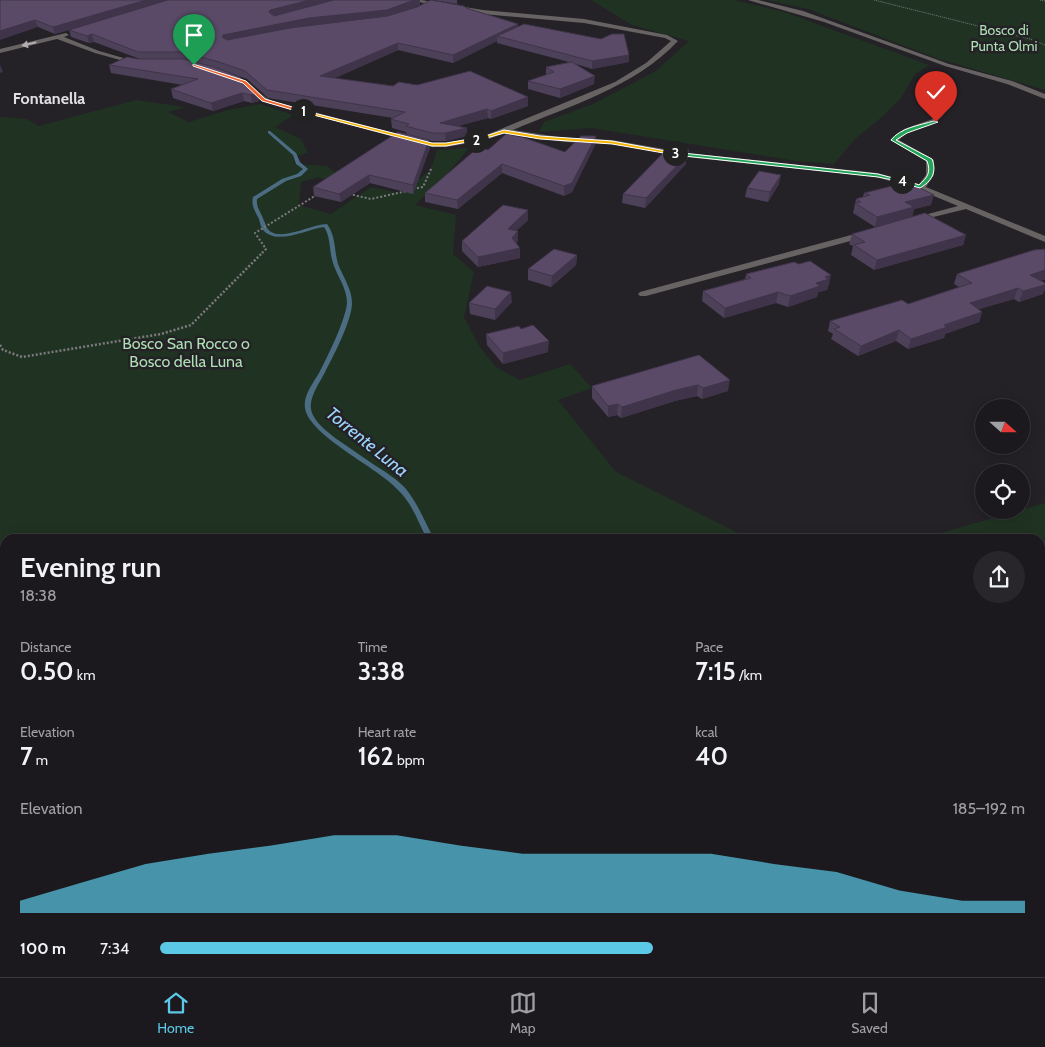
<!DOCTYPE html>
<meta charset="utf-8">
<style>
body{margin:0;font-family:Cabin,sans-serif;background:#28262a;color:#f1f3f6;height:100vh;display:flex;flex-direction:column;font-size:19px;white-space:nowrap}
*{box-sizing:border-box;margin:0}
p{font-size:16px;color:#a0a0a4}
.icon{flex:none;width:28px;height:28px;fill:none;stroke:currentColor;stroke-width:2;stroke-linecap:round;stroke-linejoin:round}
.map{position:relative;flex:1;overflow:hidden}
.drawer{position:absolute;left:0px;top:534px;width:1045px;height:444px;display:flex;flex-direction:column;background:#1b191d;border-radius:15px 15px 0 0;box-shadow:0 2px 12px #0003,0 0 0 1px #39383b}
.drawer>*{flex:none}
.needle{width:32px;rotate:111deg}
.controls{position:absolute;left:975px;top:399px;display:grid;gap:10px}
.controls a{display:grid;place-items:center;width:55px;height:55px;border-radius:50%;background:#1b191d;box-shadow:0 2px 12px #0003,0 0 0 1px #39383b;font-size:25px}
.pin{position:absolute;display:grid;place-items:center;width:42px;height:42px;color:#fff;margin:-51px -21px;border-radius:50% 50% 50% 0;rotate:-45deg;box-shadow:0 0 5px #0007}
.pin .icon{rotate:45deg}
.km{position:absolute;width:25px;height:25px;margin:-12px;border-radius:50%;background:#222;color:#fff;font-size:14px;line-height:25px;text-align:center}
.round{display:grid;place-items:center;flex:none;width:52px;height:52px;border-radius:26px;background:#28262a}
.headline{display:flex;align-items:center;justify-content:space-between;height:85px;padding:0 20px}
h1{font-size:28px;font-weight:600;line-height:38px}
.stats{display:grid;grid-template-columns:repeat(3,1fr);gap:8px;height:85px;padding:5px 20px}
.stats div{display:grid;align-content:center}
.stats b{font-size:25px;font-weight:600}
.stats small{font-size:14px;font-weight:400}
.stats p{font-size:14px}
.chart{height:140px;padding:10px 20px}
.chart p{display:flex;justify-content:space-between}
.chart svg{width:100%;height:90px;margin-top:5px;fill:#5ac8e6;opacity:.7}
ul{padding:0 20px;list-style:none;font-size:16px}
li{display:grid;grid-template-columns:80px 60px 1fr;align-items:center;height:38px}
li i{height:12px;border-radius:6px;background:#5ac8e6}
.tabs{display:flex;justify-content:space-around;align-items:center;height:70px;border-top:1px solid #39383b;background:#1b191d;font-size:14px;color:#a0a0a4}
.tabs a{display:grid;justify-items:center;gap:2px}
.tabs .on{color:#5ac8e6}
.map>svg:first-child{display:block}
.green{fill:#203322}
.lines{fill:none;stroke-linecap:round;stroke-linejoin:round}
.stream{fill:#4b6c82;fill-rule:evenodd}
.path-far2{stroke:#7d7a80;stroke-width:1;stroke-dasharray:1 1;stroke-linecap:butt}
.path-far1{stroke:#7d7a80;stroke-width:2;stroke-dasharray:2 2;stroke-linecap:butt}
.path{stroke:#7d7a80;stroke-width:2.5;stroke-dasharray:2 2;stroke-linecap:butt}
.minor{fill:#686363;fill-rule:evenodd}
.tertiary{fill:#686363;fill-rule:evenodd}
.wall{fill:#4d4059;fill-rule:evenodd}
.shaded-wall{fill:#3f3449}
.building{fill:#5a4a68;stroke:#3f3449}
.oneway{fill:#b1adb0}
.split-1{fill:#f0652b;stroke:#fff}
.split-2{fill:#f5b400;stroke:#fff}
.split-3{fill:#f5b400;stroke:#fff}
.split-4{fill:#22a559;stroke:#fff}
.split-5{fill:#22a559;stroke:#fff}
.labels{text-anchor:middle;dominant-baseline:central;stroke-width:5;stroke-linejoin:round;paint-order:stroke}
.far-park-label{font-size:14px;fill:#acdfb2;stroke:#242127}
.far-quarter-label{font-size:16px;font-weight:bold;fill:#e1dee3;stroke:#242127}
.park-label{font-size:16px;fill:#acdfb2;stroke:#242127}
.water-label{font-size:18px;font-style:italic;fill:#9cd6fe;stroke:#242127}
</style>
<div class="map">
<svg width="1045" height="977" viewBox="0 0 1045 977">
<rect width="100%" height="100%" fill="#242127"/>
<path class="green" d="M 591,0 L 733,0 L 784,12 L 929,65 L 915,74 L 901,98 L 882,117 L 855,139 L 834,164 L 796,161 L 592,128 L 539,132 L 544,122 L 593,104 L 656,71 L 689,41 L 632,25 Z
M 767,0 L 1045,0 L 1045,90 L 939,59 L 808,9 Z
M 136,100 L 185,107 L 168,112 L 189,122 L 228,110 L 260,104 L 293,115 L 275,127 L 301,139 L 308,153 L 293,157 L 295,164 L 327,166 L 351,186 L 336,185 L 319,177 L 301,182 L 299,205 L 331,214 L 371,187 L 400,193 L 431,170 L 437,150 L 469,148 L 444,178 L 415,205 L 456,215 L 453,254 L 474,272 L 464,317 L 479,346 L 496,367 L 520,380 L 570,364 L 592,388 L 558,400 L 616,472 L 750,539 L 5,539 L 5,972 L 1040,972 L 1040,539 L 920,539 L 1045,503 L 1045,977 L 0,977 L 0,117 L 26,119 L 39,126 Z"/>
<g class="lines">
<path class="stream" d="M 268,131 L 270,131 L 296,153 L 300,162 L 308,169 L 301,176 L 286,181 L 257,199 C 256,208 261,212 264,221 C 265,222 266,227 267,228 C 278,244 311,224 327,224 C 336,236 334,250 338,264 C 343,277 352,289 352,303 C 352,320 334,355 326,370 C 321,381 309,396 311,409 C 313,422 329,433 338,440 C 350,448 361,456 373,464 C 384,471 397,479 406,489 C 418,504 425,522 434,539 L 427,539 C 418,522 412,503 398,490 C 379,468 309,436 305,408 C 303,396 313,383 319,373 C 327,358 346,319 347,303 C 347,288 337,276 333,263 C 329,251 331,237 324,227 C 307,229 277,246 263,230 C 261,227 260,223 259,219 C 255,211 251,206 253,197 L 282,179 L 297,174 L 303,169 L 296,164 L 293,155 L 268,133 Z
M 749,972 L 760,972 L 761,977 L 751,977 Z"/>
<path class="path-far2" d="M 874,0 L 1030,39 L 1045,45
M 1040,0 L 1045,1"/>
<path class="path-far1" d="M 413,189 L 423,187 L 432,167
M 349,194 L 371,199 L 407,191
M 262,253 L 266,249 L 255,233 L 318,194"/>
<path class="path" d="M 0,345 L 3,350 L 22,357 L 161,334 L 191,325 L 263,252"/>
<path class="minor" d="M 408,0 L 421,0 L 483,10 L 584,19 L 667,35 L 678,41 C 635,87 569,106 513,130 L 565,138 L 612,140 L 687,153 L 877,173 L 919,184 L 926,175 L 926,161 L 890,140 L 904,129 L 933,119 L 946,102 L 950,102 L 951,103 C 933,136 917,120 899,140 L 934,160 L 934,175 L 926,187 L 1045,236 L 1045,242 L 966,209 L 913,222 L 913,218 L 958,206 L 917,189 L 876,177 L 687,157 L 612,144 L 565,142 L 505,133 L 486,140 L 446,147 L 432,147 L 268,103 L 259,99 L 235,79 L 238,77 C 251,82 259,95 272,101 L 432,143 L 446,143 L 484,136 L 615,82 L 646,63 L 671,41 L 665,38 L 584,23 L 483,14 Z
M 66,33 L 69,35 L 64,37 L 99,51 L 141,63 L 138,65 L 95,53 L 57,39 L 0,53 L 0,49 Z
M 866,231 L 870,234 L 869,236 L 646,296 L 640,296 L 638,294 L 640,292 Z"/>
<path class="tertiary" d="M 748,0 L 758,0 L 803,11 L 949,64 L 1012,81 L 1045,94 L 1045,99 L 1007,84 L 945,66 L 824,22 Z"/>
</g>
<path class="wall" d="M 0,0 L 420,0 L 420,5 L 402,12 L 466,8 L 518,24 L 518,27 L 629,62 L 592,69 L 576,64 L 594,84 L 560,98 L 528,89 L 528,81 L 546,75 L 546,67 L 569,62 L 497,43 L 497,41 L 453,63 L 398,50 L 335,78 L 528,106 L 491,119 L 488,118 L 458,126 L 467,136 L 446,141 L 432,141 L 407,134 L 406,132 L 392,128 L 391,119 L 393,118 L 268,98 L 247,79 L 219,69 L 259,101 L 252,103 L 244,101 L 213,111 L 173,98 L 171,89 L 183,85 L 111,73 L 109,65 L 140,59 L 94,42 L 89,43 L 71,37 L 69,30 L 55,34 L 38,27 ZM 343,22 L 298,27 L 310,25 Z
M 433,0 L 457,0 L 457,4 Z
M 596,136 L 595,145 L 572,192 L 564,196 L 502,173 L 458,209 L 425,202 L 425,193 L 488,150 L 565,152 Z
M 429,140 L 430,148 L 413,194 L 370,183 L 341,202 L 314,196 L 313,187 Z
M 688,159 L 686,160 L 686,164 L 645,208 L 622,203 L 623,194 Z
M 779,184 L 768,202 L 745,197 L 747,188 Z
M 864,193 L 931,205 L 914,209 L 912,217 L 875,227 L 853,213 L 856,199 L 863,197 Z
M 528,220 L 516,231 L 518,231 L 518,241 L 516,243 L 520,258 L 478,267 L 462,251 L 462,241 Z
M 852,234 L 966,235 L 963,245 L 874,270 L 851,255 L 853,246 L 849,244 Z
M 577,255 L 576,265 L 551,287 L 528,280 L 528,269 Z
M 746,274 L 829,285 L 828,286 L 827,290 L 818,292 L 817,297 L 788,307 L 776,303 L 724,318 L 702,301 L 703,291 L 745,279 Z
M 957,274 L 1045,279 L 1041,281 L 1045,283 L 1045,289 L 1043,294 L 1019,302 L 1014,299 L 979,309 L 982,312 L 979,322 L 945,334 L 944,338 L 908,349 L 896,341 L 858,356 L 831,339 L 833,334 L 828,331 L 830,321 L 908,304 L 959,287 L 954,284 Z
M 512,302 L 495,320 L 470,314 L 469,303 Z
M 521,329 L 548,352 L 503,364 L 487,345 L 486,334 Z
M 699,355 L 728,391 L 702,399 L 697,396 L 675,401 L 621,418 L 617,415 L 608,417 L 592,398 L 592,386 Z"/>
<path class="shaded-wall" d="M 146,0 L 170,0 L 55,34 L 53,27 Z
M 310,0 L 337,0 L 272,17 L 269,12 L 270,10 Z
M 414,0 L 420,0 L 420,5 L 388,17 L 310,25 L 225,42 L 222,37 L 223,35 L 309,18 Z
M 35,20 L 38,27 L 0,40 L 0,31 Z
M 518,24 L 518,31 L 497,36 L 497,41 L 453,63 L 453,55 Z
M 92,34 L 94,42 L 89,43 L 87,36 Z
M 398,43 L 398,50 L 321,84 L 320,76 Z
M 629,55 L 629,62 L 592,69 L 592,61 Z
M 0,64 L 3,72 L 0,73 Z
M 595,76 L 594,84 L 560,98 L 560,89 Z
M 242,93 L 244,101 L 213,111 L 211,103 Z
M 257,93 L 259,101 L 252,103 L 251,95 Z
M 528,97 L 528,106 L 491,119 L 491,111 Z
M 487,109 L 488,118 L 440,131 L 440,123 Z
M 467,128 L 467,136 L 446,141 L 445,133 Z
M 596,136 L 595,145 L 572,192 L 564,196 L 564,186 Z
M 429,140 L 430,148 L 413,194 L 413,185 Z
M 689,150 L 688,159 L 686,160 L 686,164 L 645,208 L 646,198 Z
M 502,164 L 502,173 L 458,209 L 457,200 Z
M 369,175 L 370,183 L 341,202 L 339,194 Z
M 781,175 L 779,184 L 768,202 L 770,192 Z
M 934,195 L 931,205 L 914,209 L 912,217 L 875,227 L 877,217 L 905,202 Z
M 528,210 L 528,220 L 508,239 L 508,229 Z
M 518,231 L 518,241 L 512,248 L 512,238 Z
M 966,235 L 963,245 L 874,270 L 877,260 Z
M 520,248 L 520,258 L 478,267 L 478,257 Z
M 577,255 L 576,265 L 551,287 L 552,276 Z
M 1045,270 L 1045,279 L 1027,285 L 1030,275 Z
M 831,275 L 829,285 L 828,286 L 827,290 L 818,292 L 817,297 L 788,307 L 790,296 L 816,283 L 825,277 Z
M 1045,285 L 1045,289 L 1043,294 L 1019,302 L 1023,291 Z
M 1018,288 L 1014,299 L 966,313 L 970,303 Z
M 511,292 L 512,302 L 495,320 L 495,309 Z
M 778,292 L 776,303 L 724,318 L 725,308 Z
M 982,312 L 979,322 L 945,334 L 944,338 L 908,349 L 911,339 L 944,325 Z
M 899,330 L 896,341 L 858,356 L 861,346 Z
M 549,341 L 548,352 L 503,364 L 503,353 Z
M 730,380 L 728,391 L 702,399 L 703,388 Z
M 698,385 L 697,396 L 675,401 L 621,418 L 622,407 L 676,390 Z
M 618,404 L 617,415 L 608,417 L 608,406 Z"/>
<path class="building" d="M 0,0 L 146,0 L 53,27 L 35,20 L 0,31 Z
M 168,0 L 310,0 L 270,10 L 269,12 L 274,16 L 334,0 L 414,0 L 387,10 L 309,18 L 223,35 L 222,37 L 227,40 L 290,28 L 388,16 L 417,7 L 431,0 L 464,6 L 466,8 L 518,24 L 453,55 L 398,43 L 320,76 L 393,86 L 399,82 L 417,85 L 470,71 L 528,97 L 491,111 L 487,109 L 440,123 L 467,128 L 445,133 L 432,133 L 406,126 L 409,124 L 391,119 L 405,112 L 267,90 L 245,71 L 219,62 L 183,52 L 138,52 L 92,34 L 87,36 L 69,30 Z
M 524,24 L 601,39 L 612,34 L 624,34 L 629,55 L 592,61 L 497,36 Z
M 127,57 L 138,59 L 183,59 L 214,67 L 240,77 L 257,93 L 251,95 L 242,93 L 211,103 L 171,89 L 198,79 L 109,65 Z
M 572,62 L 595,76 L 560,89 L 528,81 L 554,72 L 546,67 Z
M 398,132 L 429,140 L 413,185 L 369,175 L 339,194 L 313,187 Z
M 506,134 L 522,137 L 565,152 L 581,136 L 596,136 L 572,183 L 564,186 L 502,164 L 457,200 L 425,193 L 480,146 L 488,150 Z
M 669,147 L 689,150 L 685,155 L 687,155 L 646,198 L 623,194 Z
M 759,171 L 781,175 L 770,192 L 747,188 Z
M 908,182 L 934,195 L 905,202 L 914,207 L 877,217 L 855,203 L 861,202 L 856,199 L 870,195 L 864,193 Z
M 503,205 L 528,210 L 508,229 L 518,231 L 512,238 L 520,248 L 478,257 L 462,241 Z
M 925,213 L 966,235 L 877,260 L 854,245 L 865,242 L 852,234 Z
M 554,249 L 577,255 L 552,276 L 528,269 Z
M 1045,249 L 1045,270 L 1030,275 L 1045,283 L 1045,285 L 1023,291 L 1018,288 L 970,303 L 982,312 L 944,325 L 947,327 L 911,339 L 899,330 L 861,346 L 834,329 L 840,327 L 830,321 L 902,300 L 908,304 L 972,283 L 957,274 L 1034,250 Z
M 810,261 L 831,275 L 825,277 L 829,279 L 816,283 L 820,286 L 790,296 L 778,292 L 725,308 L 703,291 L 751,278 L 746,274 L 794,262 L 799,264 Z
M 487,286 L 511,292 L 495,309 L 469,303 Z
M 533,325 L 549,341 L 503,353 L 486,334 L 519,326 L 521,329 Z
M 699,355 L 730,380 L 703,388 L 698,385 L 676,390 L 622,407 L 618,404 L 608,406 L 592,386 Z"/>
<defs><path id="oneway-solid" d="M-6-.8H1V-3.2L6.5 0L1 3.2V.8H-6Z" transform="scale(1.25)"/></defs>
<use class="oneway" href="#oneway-solid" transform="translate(29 44) rotate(167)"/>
<path class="split-1" d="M 193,64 L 246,81 L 265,99 L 306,111 L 303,113 L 262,101 L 243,83 L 193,66 Z"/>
<path class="split-2" d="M 302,110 L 432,143 L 446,143 L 476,138 L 478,140 L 446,146 L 432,146 L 302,112 Z"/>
<path class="split-3" d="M 504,130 L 540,136 L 612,141 L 677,153 L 675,155 L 612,144 L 540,139 L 504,133 L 476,141 L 473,140 Z"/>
<path class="split-4" d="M 673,152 L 878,174 L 904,181 L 902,182 L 878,177 L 675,155 Z"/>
<path class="split-5" d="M 934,121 L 938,122 L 907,133 L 896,140 L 932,159 C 937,172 932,181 920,188 L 900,182 L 902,179 L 919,185 C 928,177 931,172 927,161 L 891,140 C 900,128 920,125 934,121 Z"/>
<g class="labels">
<g class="far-park-label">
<text x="1004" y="30">Bosco di<tspan x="1004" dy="16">Punta Olmi</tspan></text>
</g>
<g class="far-quarter-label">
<text x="49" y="98">Fontanella</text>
</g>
<g class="park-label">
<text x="186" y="343">Bosco San Rocco o<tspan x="186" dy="18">Bosco della Luna</tspan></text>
</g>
<g class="water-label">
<text transform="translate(367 442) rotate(39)">Torrente Luna</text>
</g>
</g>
</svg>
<div class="controls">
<a><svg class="needle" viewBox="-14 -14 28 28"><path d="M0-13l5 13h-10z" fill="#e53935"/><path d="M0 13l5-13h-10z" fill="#a0a0a4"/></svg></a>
<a><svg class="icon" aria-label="locate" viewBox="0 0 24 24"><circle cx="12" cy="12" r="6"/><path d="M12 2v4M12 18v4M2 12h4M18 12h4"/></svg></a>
</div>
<div class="pin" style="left:194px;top:65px;background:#1e9e55"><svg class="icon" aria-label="arrive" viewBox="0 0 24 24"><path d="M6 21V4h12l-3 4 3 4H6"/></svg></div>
<div class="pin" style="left:936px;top:122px;background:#d93025"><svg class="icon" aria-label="check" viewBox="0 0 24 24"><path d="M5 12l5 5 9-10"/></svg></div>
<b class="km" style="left:303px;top:111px">1</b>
<b class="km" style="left:476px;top:140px">2</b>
<b class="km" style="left:675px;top:153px">3</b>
<b class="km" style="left:902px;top:181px">4</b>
<section class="drawer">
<div class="headline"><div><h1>Evening run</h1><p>18:38</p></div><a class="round"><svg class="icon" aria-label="share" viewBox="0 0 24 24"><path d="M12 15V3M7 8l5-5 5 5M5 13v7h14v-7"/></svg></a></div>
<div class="stats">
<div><p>Distance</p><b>0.50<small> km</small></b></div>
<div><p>Time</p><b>3:38</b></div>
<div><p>Pace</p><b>7:15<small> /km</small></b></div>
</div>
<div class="stats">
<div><p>Elevation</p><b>7<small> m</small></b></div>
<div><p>Heart rate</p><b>162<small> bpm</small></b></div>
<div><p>kcal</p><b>40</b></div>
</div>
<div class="chart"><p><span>Elevation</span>185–192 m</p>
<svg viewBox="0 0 160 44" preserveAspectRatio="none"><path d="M0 44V38L10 29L20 20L30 15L40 11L50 6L60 6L70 11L80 15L90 15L100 15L110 15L120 20L130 24L140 33L150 38L160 38V44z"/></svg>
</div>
<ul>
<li><b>100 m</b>7:34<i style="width:57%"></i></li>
</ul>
</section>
</div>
<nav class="tabs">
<a class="on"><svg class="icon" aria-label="home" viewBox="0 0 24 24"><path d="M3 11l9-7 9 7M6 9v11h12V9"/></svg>Home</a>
<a><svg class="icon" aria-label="map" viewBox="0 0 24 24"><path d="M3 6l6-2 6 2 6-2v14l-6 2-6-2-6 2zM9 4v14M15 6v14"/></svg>Map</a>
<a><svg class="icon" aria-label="saved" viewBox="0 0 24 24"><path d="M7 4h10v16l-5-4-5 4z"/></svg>Saved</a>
</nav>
